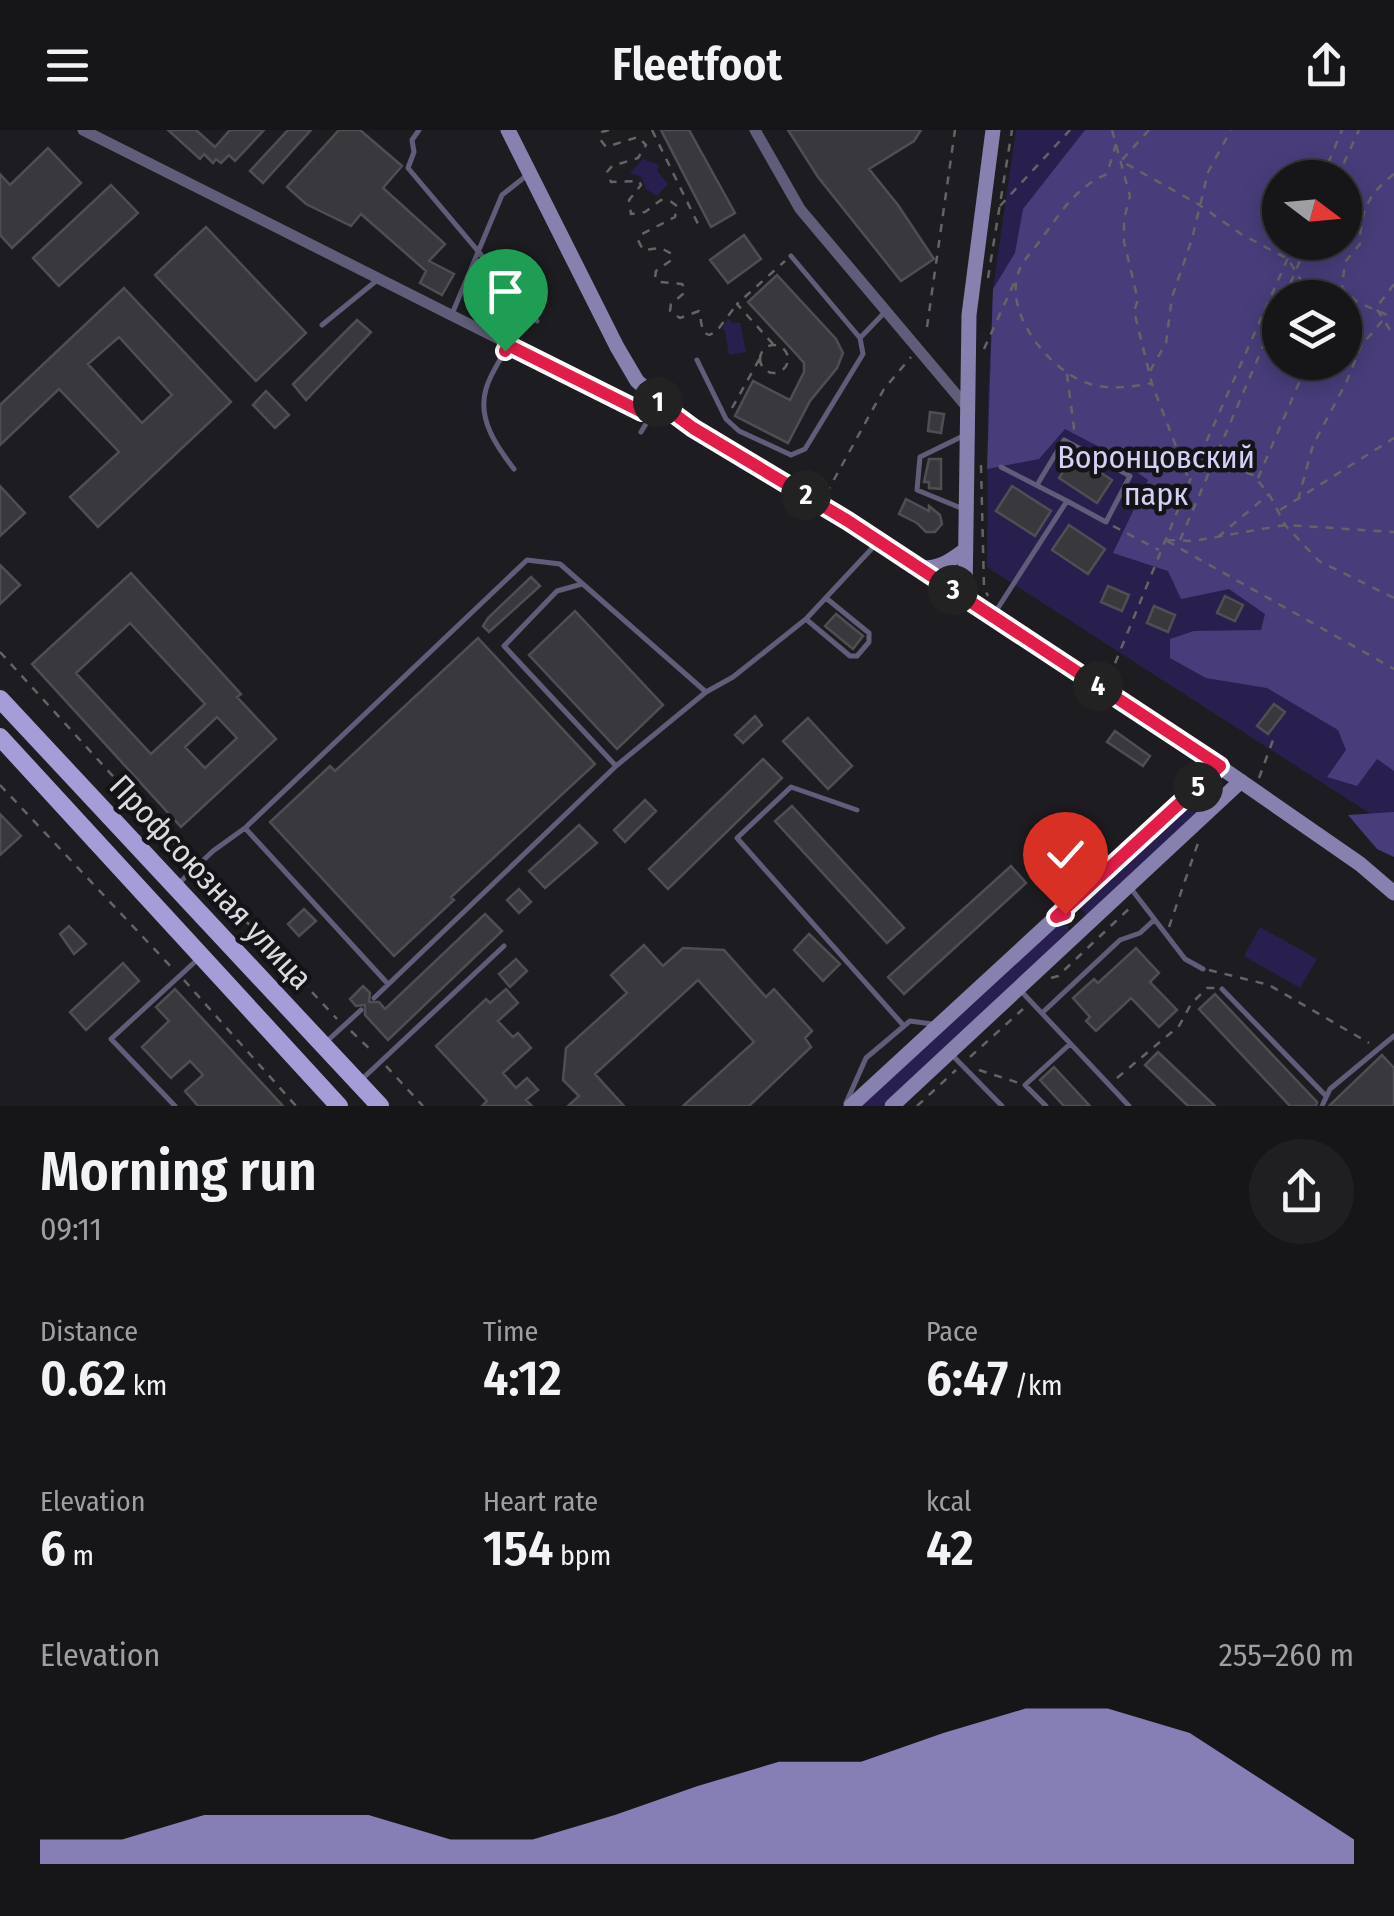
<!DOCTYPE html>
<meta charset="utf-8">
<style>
body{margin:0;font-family:"Fira Sans Condensed",sans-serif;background:#1f1f22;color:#f1f3f6;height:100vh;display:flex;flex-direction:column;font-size:38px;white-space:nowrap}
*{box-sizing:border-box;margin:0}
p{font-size:32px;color:#9e9fa2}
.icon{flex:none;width:55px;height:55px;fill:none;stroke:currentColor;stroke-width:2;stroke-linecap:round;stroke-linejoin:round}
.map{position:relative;height:976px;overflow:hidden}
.drawer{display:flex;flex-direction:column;background:#161619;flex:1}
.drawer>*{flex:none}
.needle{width:65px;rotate:106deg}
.fabs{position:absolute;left:1262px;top:30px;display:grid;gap:20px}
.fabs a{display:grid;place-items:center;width:100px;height:100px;border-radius:50%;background:#161619;box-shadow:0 5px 25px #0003,0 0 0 2px #353538;font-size:50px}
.pin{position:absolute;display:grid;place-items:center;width:85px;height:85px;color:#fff;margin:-102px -42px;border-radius:50% 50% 50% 0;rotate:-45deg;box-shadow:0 0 10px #0007}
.pin .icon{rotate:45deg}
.km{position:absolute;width:50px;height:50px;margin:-25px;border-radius:50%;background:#222;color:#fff;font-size:28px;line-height:50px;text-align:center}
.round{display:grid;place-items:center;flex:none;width:105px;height:105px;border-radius:52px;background:#1f1f22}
.summary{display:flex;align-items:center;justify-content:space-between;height:170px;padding:0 40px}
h1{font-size:55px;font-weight:600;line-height:75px}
.metrics{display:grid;grid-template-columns:repeat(3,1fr);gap:15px;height:170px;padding:10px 40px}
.metrics div{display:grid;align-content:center}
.metrics b{font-size:50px;font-weight:600}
.metrics small{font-size:28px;font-weight:400}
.metrics p{font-size:28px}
.chart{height:280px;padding:20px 40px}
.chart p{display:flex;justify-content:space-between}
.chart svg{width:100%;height:180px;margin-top:10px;fill:#b5acf8;opacity:.7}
header{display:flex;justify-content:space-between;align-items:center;height:130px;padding:0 40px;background:#161619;font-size:45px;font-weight:600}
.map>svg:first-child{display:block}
.green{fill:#291f4e;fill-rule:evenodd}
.forest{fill:#483d7a;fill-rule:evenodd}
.building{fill:#39393d;stroke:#4f4e53;stroke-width:2.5;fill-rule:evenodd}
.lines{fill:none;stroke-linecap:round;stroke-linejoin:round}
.path{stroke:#646467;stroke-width:2.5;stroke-dasharray:8 8;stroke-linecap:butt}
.lane{stroke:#605d7a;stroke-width:5}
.street{stroke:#605d7a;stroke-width:11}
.secondary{stroke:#8681af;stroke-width:15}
.primary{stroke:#a49dd8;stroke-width:18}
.route-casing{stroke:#fff;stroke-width:20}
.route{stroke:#e11d48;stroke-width:12}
.labels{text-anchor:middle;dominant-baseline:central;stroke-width:9;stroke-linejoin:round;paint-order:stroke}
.park-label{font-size:32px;fill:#d4d1f7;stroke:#141418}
.street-label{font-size:32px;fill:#dcdcdf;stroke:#141418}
</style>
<header><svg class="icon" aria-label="menu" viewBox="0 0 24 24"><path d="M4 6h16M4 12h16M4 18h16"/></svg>Fleetfoot<svg class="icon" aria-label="share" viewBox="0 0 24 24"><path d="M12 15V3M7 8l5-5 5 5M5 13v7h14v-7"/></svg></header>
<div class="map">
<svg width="1394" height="976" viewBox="0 0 1394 976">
<rect width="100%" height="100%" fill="#1d1d21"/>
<path class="green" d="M 1016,0 L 1394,0 L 1394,699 L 987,437 L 988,268 L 993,159 ZM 1280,48 L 1345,48 L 1345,112 L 1280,112 ZM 1280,168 L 1345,168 L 1345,232 L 1280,232 Z
M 643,29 L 659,35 L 657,41 L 668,54 L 657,66 L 646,59 L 641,47 L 630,43 Z
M 728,189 L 733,193 L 740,193 L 746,222 L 729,225 L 725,201 L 722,198 Z
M 1205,657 L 1213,659 L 1215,667 L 1086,788 L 1084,781 L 1077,777 Z
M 1059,792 L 1067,794 L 1069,802 L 882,976 L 861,976 Z
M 1260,797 L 1317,829 L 1300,858 L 1244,826 Z"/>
<path class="forest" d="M 1085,0 L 1394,0 L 1394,641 L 1377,629 L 1357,656 L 1327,647 L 1346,620 L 1338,600 L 1267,558 L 1206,548 L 1170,528 L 1170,509 L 1194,501 L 1261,500 L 1265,484 L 1229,459 L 1181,469 L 1168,441 L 1113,423 L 1148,350 L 1105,320 L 1065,299 L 1039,329 L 987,339 L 993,159 L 1015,123 L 1023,79 ZM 1280,48 L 1345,48 L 1345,112 L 1280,112 ZM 1280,168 L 1345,168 L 1345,232 L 1280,232 Z
M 1394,682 L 1394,727 L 1377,719 L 1348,685 Z"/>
<path class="building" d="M 168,0 L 196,0 L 215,17 L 230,0 L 264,0 L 235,31 L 229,25 L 221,33 L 216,29 L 213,33 L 204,24 L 200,29 Z
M 288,0 L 311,0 L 263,53 L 250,41 Z
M 339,0 L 360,0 L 402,36 L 383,58 L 445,114 L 429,131 L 454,144 L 442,165 L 420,153 L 426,141 L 361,84 L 351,96 L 306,74 L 287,57 Z
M 661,0 L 689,0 L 735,83 L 711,97 Z
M 788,0 L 921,0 L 914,11 L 869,39 L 898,75 L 934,129 L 901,151 L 818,47 Z
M 48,18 L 81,53 L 12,118 L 0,105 L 0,44 L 10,55 Z
M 111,55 L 138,83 L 59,156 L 33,128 Z
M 206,97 L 306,203 L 256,251 L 155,145 Z
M 744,105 L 761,129 L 728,153 L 710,130 Z
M 777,145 L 836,209 L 843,223 L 837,238 L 810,271 L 788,313 L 735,286 L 753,251 L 790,270 L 804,242 L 804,233 L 798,226 L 748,172 Z
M 124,158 L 231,272 L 98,397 L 70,367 L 119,322 L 59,259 L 0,315 L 0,275 ZM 119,207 L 172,265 L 142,293 L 88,234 Z
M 357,190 L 371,202 L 306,270 L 293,254 Z
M 266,261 L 289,285 L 275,298 L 253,275 Z
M 930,282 L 944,284 L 941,303 L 928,301 Z
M 1074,325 L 1112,350 L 1097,373 L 1059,348 Z
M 929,329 L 941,329 L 941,359 L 929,358 L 929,352 L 924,352 Z
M 0,356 L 25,383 L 0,406 Z
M 1012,356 L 1051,381 L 1035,406 L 996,381 Z
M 906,369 L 929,381 L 929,376 L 940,385 L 942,394 L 935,402 L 926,402 L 917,393 L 899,384 Z
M 1069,395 L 1105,419 L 1088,444 L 1052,420 Z
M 0,435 L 20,455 L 0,474 Z
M 131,443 L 241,564 L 237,567 L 276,609 L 181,697 L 32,534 ZM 130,493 L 205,574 L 151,624 L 76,543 ZM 217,587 L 237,608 L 205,638 L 185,617 Z
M 531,447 L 540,456 L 489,502 L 483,496 L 488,488 Z
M 1108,456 L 1129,465 L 1122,481 L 1101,472 Z
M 1225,466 L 1243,475 L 1235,491 L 1217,483 Z
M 1154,476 L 1175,485 L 1168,502 L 1147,493 Z
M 575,481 L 663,575 L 617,619 L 529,525 Z
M 836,484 L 863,506 L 853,519 L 825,496 Z
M 478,508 L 595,634 L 451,767 L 454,770 L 394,826 L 270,692 L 330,636 L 335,641 Z
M 1274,574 L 1285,582 L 1268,604 L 1257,596 Z
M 755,586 L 762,595 L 743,613 L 735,605 Z
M 808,588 L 852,636 L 828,659 L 783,611 Z
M 1115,601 L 1150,626 L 1143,636 L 1107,612 Z
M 763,629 L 782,648 L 668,759 L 649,739 Z
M 645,670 L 656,681 L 625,712 L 614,700 Z
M 792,676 L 904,798 L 887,813 L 775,691 Z
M 0,684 L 21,706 L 0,725 Z
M 579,695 L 597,713 L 545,758 L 529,741 Z
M 1011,736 L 1026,753 L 904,864 L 888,847 Z
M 519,759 L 531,772 L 519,783 L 507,770 Z
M 304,779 L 316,791 L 299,806 L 288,794 Z
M 485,784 L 502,801 L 388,910 L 365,885 L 365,875 L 356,876 L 350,869 L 363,856 L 370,863 L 369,872 L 379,872 L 385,879 Z
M 69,796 L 86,814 L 74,824 L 60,804 Z
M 809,804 L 840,834 L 823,851 L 794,820 Z
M 644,815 L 663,836 L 683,818 L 724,820 L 766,867 L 774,859 L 812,901 L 805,908 L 811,917 L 749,976 L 683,976 L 754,912 L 698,850 L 595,944 L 624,976 L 568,976 L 579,966 L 563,950 L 566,918 L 627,863 L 611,845 Z
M 1136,818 L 1159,843 L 1150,852 L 1177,880 L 1159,897 L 1131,868 L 1096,901 L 1086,891 L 1090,887 L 1073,868 L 1094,849 L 1098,853 Z
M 516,829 L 527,841 L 510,857 L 499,844 Z
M 123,833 L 139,851 L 86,900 L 70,882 Z
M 175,859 L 283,976 L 198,976 L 185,961 L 203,945 L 190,931 L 171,948 L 142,917 L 169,891 L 156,877 Z
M 506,859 L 518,873 L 498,891 L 513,907 L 518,903 L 531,918 L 503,943 L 516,958 L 527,948 L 538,960 L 526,970 L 532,976 L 482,976 L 487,971 L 436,916 L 486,869 L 490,873 Z
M 1215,864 L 1317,972 L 1316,976 L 1290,976 L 1199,879 Z
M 1158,922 L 1215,976 L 1188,976 L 1145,935 Z
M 1382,925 L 1394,938 L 1394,976 L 1329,976 Z
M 1054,937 L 1090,976 L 1064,976 L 1040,950 Z"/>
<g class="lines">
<path class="path" d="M 609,0 L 602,2 L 600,9 L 606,17 L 638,7 L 646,15 L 638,28 L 612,36 L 607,42 L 611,52 L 639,51 L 641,55 L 629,70 L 631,84 L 645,82 L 661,70 L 670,71 L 677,76 L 675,87 L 642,104 L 638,110 L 643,120 L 661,118 L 672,124 L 670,131 L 656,141 L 655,148 L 660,152 L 682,154 L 685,159 L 683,164 L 671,174 L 670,181 L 680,188 L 699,181 L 703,202 L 709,205 L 716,202 L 737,174
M 652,0 L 701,100
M 1112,0 L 1130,66 L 1124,89 L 1124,112 L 1138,170 L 1134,181 L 1152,254 L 1189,350
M 1149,0 L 1121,31 L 1198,74 L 1241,104 L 1288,129 L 1312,168
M 1116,14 L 1107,44 C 1076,57 1061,82 1042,108 C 1033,121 1021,131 1017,147 C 1007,189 1053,243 1090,254 C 1109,260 1133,257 1152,253
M 1394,44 C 1368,64 1360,82 1360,114 L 1345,132 L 1342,158 L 1357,172 L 1394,188
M 1322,48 L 1342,0
M 1337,48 L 1359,0
M 1000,76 L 1070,0
M 988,148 L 1012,0
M 1394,154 L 1376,178 L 1394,206
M 1284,168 L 1308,112
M 927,197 L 955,0
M 773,214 L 737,174 L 785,131
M760 229a14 14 0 1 1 28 0a14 14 0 1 1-28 0Z
M 984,219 L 1015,151
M 1150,241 L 1166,213 L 1172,167 L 1192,109 L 1208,42 L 1231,0
M 1067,244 L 1075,306
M 732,278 L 760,228
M 1201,326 L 1253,345 L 1269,364 L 1285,395 L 1319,431 L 1394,468
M 981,335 L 984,458 L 988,466
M 1258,348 L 1308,232
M 826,364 L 884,259 L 911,227
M 1298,370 L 1313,315 L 1346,253 L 1361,216 L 1383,190
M 1280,380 L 1394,308
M 1113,396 L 1159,420
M 1218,407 L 1269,364
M 1167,410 L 1193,411 L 1285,395 L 1394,402
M 1180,410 L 1280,177
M 1167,411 L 1394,539
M 0,522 L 191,732
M 1109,548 L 1200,326 L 1295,112
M 1259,648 L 1273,610
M 0,655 L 175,841
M 203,745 L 337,889
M 1169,797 L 1199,710
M 1209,840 L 1269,855 L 1369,913
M 1051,848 L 1058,846 L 1134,774
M 184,850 L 296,976
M 351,901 L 374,923
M 970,927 L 1023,879
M 386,936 L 423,976
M 979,940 L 1019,953
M 1117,948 L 1179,896 L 1191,874 L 1207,858 L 1216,858
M 917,976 L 956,940"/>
<path class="lane" d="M 419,0 L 412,10 L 414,22 L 408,38 L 537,191
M 791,126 L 860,208
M 452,184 L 502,65 L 526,46
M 322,195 L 376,151
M 508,216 C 501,229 490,244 486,259 C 477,289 497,317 514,339
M 697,230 L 726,289 L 739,301 L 791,325 L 805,319 L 863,224 L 860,208 L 885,182
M 641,302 L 655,279
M 1037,355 L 1064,310 L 1130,346 L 1106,392 L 1067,371
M 961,378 L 917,360 L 920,327 L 963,306
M 582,454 L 557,461 L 504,516 L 616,636
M 994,484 L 1067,371 L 1001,337
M 807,490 L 850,526 L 857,526 L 869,512 L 869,503 L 826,468
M 857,680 L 791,657 L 737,708 L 904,896
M 245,698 L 388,854
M 177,755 L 213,721 L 245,698 L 527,430 L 560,434 L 706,562
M 1129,756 L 1185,829 L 1203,839
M 1222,859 L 1326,966
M 1021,861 L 1129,976
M 374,868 L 616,636 L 706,562 L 733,547 L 806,489 L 877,413
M 1042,883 L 1120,810 L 1140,803 L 1154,790
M 325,913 L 361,880
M 952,925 L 1002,976
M 360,951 L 504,816
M 846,973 L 866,928 L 910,891 L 932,894
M 175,976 L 111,909 L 198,829
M 1046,976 L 1025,955 L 1070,914
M 1322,976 L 1330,959 L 1394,906"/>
<path class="street" d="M 83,0 L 642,281 L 658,272
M 755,0 L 800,79 L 966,276"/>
<path class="secondary" d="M 508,0 L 617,217 L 637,251 L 675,285 L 821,374 L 1187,614 L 1360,734 L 1394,763
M 919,438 C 939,439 949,432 965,420
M 965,467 L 969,185 L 993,0
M 851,976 L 1220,636
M 892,976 L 1241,651"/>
<path class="primary" d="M 0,569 L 380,976
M 0,607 L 339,976"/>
</g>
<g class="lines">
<defs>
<path id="route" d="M 505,221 L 508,215 L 642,282 L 658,272 L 693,298 L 848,391 L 1220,636 L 1056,787 L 1065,784"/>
</defs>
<use href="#route" class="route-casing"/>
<use href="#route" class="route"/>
</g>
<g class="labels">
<g class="park-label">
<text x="1156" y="327">Воронцовский<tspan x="1156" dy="37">парк</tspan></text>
</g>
<g class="street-label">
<text transform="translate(211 752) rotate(47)">Профсоюзная улица</text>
</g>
</g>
</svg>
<div class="fabs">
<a><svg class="needle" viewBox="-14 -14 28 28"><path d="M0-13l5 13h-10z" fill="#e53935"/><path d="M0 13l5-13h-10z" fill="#9e9fa2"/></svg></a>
<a><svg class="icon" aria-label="layers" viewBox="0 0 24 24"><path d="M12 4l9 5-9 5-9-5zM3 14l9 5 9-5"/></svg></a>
</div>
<div class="pin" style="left:505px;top:221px;background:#1e9e55"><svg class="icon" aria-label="arrive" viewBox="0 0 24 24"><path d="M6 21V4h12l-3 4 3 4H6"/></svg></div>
<div class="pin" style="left:1065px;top:784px;background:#d93025"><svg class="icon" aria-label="check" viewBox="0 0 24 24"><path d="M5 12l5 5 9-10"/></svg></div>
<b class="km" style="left:658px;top:272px">1</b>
<b class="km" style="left:806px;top:365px">2</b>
<b class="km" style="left:953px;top:460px">3</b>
<b class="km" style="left:1098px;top:556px">4</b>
<b class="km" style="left:1198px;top:657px">5</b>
</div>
<section class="drawer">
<div class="summary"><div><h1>Morning run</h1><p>09:11</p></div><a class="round"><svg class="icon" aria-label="share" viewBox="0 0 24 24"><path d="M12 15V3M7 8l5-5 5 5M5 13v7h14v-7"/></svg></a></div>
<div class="metrics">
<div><p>Distance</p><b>0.62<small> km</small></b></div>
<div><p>Time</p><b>4:12</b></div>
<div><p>Pace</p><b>6:47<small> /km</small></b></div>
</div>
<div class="metrics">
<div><p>Elevation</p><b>6<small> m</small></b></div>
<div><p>Heart rate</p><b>154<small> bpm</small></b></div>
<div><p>kcal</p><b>42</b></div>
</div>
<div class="chart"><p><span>Elevation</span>255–260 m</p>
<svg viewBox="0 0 160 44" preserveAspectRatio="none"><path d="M0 44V38L10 38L20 32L30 32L40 32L50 38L60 38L70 32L80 25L90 19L100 19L110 12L120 6L130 6L140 12L150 25L160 38V44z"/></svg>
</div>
</section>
